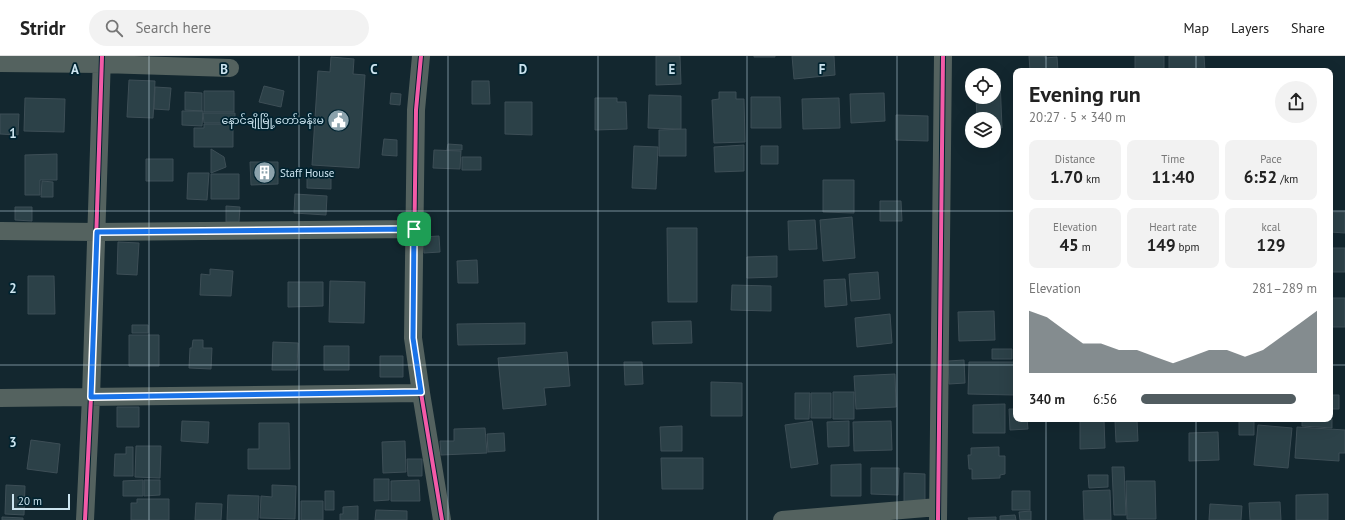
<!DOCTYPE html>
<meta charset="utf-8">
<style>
body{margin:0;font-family:"PT Sans","Noto Sans Myanmar",sans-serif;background:#f2f2f2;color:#222;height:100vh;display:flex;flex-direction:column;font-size:15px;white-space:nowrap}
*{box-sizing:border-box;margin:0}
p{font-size:13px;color:#767676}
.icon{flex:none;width:22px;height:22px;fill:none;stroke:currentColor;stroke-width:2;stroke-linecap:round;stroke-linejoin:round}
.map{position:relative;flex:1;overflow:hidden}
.details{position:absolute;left:1013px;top:12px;width:320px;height:354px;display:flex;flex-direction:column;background:#fff;border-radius:8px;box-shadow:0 4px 16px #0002}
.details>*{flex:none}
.controls{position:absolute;left:965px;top:12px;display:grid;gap:8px}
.controls a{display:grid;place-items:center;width:36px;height:36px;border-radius:50%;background:#fff;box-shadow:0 4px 16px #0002;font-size:20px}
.scale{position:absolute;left:12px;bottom:10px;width:58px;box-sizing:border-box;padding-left:4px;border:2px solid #cce4ef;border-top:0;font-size:11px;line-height:14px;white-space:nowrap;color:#cce4ef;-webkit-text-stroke:3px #002330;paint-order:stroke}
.pin{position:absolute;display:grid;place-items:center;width:34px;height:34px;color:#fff;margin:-17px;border-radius:8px;box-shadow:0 2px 6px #0006}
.round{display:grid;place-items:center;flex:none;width:42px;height:42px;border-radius:21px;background:#f2f2f2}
.summary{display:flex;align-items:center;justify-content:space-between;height:68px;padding:0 16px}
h1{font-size:22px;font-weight:800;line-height:30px}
.stats{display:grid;grid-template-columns:repeat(3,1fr);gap:6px;height:68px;padding:4px 16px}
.stats div{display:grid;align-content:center;border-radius:8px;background:#f2f2f2;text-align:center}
.stats b{font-size:17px;font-weight:800}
.stats small{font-size:11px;font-weight:400}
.stats p{font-size:11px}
.chart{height:112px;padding:8px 16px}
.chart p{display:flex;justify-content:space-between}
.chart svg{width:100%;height:72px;margin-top:4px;fill:#515c60;opacity:.7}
ul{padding:0 16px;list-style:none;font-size:13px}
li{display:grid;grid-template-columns:64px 48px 1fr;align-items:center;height:30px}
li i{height:10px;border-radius:5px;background:#515c60}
header{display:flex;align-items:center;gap:24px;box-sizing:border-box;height:56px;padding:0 20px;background:#fff;border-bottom:1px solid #e0e0e0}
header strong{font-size:19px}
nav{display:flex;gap:22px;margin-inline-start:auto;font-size:14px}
.search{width:280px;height:36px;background:#f2f2f2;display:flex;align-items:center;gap:10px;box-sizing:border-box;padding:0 14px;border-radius:22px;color:#767676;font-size:15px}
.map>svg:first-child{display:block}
.building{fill:#2c4148;stroke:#3d4e56}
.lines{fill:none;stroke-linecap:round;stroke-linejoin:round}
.street{stroke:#54625f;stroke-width:18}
.cycleway-casing{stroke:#002330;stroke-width:6}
.cycleway{stroke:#f35aa7;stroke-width:4}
.route-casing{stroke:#fff;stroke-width:8}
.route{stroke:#1a73e8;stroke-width:5}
.grid{fill:none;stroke:#cce4ef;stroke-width:1;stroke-opacity:0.55}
.labels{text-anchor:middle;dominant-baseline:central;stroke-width:3.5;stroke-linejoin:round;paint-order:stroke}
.poi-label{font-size:11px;fill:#cce4ef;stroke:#002330;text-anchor:end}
.grid-label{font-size:13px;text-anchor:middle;font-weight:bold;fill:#cce4ef;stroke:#002330;stroke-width:3.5;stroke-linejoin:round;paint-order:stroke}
</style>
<header>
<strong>Stridr</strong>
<div class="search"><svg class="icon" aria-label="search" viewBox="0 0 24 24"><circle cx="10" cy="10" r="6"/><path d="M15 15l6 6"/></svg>Search here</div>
<nav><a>Map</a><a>Layers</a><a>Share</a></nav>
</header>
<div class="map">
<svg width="1345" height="464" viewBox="0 0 1345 464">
<rect width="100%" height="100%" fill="#13272f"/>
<path class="building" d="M 656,0 L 680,0 L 681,28 L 656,29 Z
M 754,0 L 775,0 L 775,1 L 754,1 Z
M 792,0 L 834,0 L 835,19 L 794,23 Z
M 1029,0 L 1045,0 L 1045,2 L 1057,1 L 1058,15 L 1030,15 Z
M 1135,0 L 1164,0 L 1164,15 L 1135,15 Z
M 1169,0 L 1204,0 L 1205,15 L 1169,15 Z
M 331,1 L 354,3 L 353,18 L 365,19 L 359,112 L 312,109 L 318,15 L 330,16 Z
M 994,23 L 1000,23 L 1002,72 L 994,72 L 994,63 L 977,63 L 976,41 L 994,41 Z
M 129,24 L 155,25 L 153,62 L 127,61 Z
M 472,25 L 489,25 L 490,48 L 472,48 Z
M 264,30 L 284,35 L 281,51 L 259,46 Z
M 155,31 L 171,32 L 169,54 L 154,53 Z
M 204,35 L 234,35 L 234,56 L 204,56 Z
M 185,36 L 202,37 L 202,55 L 185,54 Z
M 719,36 L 736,36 L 736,43 L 744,43 L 745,86 L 714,87 L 712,44 L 719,43 Z
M 391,37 L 401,38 L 400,49 L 390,48 Z
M 884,37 L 885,65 L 851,67 L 850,38 Z
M 649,39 L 681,40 L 681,73 L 648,72 Z
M 751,41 L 780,41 L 781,72 L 751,72 Z
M 25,42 L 65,43 L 64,76 L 24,75 Z
M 595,42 L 617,42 L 617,46 L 626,46 L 627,73 L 595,74 Z
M 839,42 L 840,72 L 803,73 L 802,43 Z
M 505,46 L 532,46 L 532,79 L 505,78 Z
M 182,55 L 203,55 L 202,70 L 182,69 Z
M 203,57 L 235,57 L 235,67 L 204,67 Z
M 0,58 L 19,58 L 18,79 L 0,78 Z
M 896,59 L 928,60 L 928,85 L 896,84 Z
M 204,68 L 233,68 L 233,91 L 194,91 L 194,72 L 204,72 Z
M 686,73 L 686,100 L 659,100 L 659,74 Z
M 384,83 L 397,84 L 397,100 L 382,99 Z
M 448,88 L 462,89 L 462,94 L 447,94 Z
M 744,89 L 744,115 L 715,116 L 714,91 Z
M 634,90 L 658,91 L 656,133 L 632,132 Z
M 761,90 L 778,90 L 778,108 L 761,108 Z
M 211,93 L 224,101 L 226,111 L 211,117 Z
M 434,94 L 461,95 L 460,113 L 433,112 Z
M 57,98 L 57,124 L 40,124 L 40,139 L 25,139 L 25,99 Z
M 462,101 L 481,101 L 481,114 L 462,114 Z
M 146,103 L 173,103 L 173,125 L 146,125 Z
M 250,106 L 278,106 L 278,128 L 251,129 Z
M 188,117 L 209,117 L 207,144 L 187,143 Z
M 211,118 L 239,118 L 239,143 L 211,143 Z
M 307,121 L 331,122 L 331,133 L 307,132 Z
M 823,124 L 854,124 L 854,157 L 823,156 Z
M 42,125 L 53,126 L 53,141 L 41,141 Z
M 295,138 L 327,140 L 326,159 L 294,157 Z
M 880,145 L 901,145 L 902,165 L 880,165 Z
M 226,150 L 240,151 L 239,166 L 226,166 Z
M 15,151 L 32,151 L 32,165 L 15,164 Z
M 1330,156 L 1345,156 L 1345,177 L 1330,176 Z
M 852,161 L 855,202 L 823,205 L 820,164 Z
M 815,164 L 817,193 L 789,194 L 788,165 Z
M 667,172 L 697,172 L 697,246 L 668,246 Z
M 439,180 L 440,196 L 424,197 L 423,181 Z
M 118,186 L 139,187 L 137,219 L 117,218 Z
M 1330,192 L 1345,192 L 1345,216 L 1330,216 Z
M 777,200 L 777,221 L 747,222 L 747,201 Z
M 477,204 L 478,227 L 458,227 L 457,205 Z
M 210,213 L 233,215 L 231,240 L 200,239 L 201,218 L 210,219 Z
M 878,216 L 880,243 L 851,245 L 849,218 Z
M 28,220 L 54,220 L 55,258 L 28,258 Z
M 845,223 L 847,249 L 825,251 L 824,224 Z
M 330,225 L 365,226 L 364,267 L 329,266 Z
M 288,226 L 323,226 L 323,250 L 288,251 Z
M 732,229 L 771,230 L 771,255 L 731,254 Z
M 1330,242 L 1345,242 L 1345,271 L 1330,271 Z
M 994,255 L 995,284 L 959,285 L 958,256 Z
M 890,258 L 892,287 L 857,291 L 855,262 Z
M 691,265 L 692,287 L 653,288 L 652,266 Z
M 525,267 L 525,288 L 458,289 L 457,268 Z
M 132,269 L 148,269 L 148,277 L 132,277 Z
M 129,279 L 159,279 L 159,310 L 129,310 Z
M 193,284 L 203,284 L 203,292 L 212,292 L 211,313 L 189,312 L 190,292 L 192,292 Z
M 273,286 L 298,287 L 297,314 L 272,314 Z
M 324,290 L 349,290 L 349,314 L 324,314 Z
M 992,293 L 1012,293 L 1012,303 L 992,303 Z
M 567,296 L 570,330 L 544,332 L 546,349 L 503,353 L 498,302 Z
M 380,300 L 403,300 L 403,321 L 380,321 Z
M 964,304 L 965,327 L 949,328 L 948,305 Z
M 624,306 L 642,306 L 643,328 L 625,329 Z
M 969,306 L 1015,306 L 1014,339 L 968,338 Z
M 895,318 L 896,351 L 856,353 L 854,320 Z
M 711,326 L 742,327 L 742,360 L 711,360 Z
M 833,336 L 854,336 L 854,363 L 833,363 Z
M 795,337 L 810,337 L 809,363 L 795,363 Z
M 811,337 L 831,337 L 831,362 L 811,362 Z
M 1330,339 L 1339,339 L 1339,353 L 1330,353 Z
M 1005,348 L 1005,377 L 973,377 L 973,349 Z
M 117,351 L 139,351 L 139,371 L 117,371 Z
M 1009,353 L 1016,353 L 1016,363 L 1027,363 L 1028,373 L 1010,374 Z
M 1302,363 L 1332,363 L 1332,372 L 1302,370 Z
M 1080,364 L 1104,364 L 1105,392 L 1080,393 Z
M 1137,364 L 1138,385 L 1116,386 L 1115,365 Z
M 182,365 L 209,366 L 208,387 L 181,385 Z
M 812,365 L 818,408 L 791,412 L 785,369 Z
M 849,365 L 849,390 L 828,391 L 827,366 Z
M 891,365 L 892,394 L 854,395 L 853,366 Z
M 1239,365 L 1254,365 L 1254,379 L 1239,379 Z
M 259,367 L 289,367 L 290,413 L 248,413 L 248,393 L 259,393 Z
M 1258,369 L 1292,372 L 1288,412 L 1254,409 Z
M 682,370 L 682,395 L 661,395 L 660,371 Z
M 1297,371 L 1345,374 L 1345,397 L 1339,397 L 1339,405 L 1295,402 Z
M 485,372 L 487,397 L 441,399 L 440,385 L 454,385 L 454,373 Z
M 1218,376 L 1219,404 L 1189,405 L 1189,377 Z
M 504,377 L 505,395 L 488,396 L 487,378 Z
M 31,384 L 60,388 L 57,417 L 27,413 Z
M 405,385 L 406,416 L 383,417 L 382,386 Z
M 136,390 L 161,390 L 160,422 L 135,421 Z
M 126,391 L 133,391 L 133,420 L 114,420 L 115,398 L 126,398 Z
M 999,391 L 999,400 L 1005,400 L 1005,418 L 1000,419 L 1000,422 L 972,423 L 972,413 L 969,413 L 968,399 L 971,399 L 971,392 Z
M 661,402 L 703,402 L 703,433 L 662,433 Z
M 407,403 L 422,403 L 422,420 L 408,420 Z
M 861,408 L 861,440 L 831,440 L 831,409 Z
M 1112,411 L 1124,411 L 1126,459 L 1114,459 Z
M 871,412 L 899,412 L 898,439 L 871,438 Z
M 904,417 L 925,418 L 925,448 L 904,448 Z
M 1088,419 L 1108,419 L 1108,431 L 1089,432 Z
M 374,423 L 389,423 L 389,444 L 374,445 Z
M 143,424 L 143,440 L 123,440 L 123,425 Z
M 144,424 L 160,424 L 160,439 L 144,440 Z
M 419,424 L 420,445 L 391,445 L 391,425 Z
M 1126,425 L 1155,425 L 1156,463 L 1127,463 Z
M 6,429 L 25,430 L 24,459 L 5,458 Z
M 272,429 L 296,430 L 295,463 L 260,462 L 261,440 L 272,441 Z
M 1110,434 L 1111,464 L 1084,464 L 1083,435 Z
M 325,435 L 334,435 L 334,454 L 325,454 Z
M 1012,435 L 1030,435 L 1030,454 L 1012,454 Z
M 1328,438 L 1328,464 L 1296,464 L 1296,439 Z
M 228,439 L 259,440 L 258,464 L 227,464 Z
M 137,443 L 169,443 L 169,464 L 131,464 L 131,447 L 137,447 Z
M 301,445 L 323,445 L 323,464 L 301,464 Z
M 1280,446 L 1281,464 L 1250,464 L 1249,447 Z
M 196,447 L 222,448 L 221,464 L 195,464 Z
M 1210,448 L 1242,450 L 1241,464 L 1209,464 Z
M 358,450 L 358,464 L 340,464 L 340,458 L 343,458 L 343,451 Z
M 376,454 L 407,455 L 407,464 L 375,464 Z
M 1031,455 L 1031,464 L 1020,464 L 1019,456 Z
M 1015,459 L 1016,464 L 1000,464 L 1000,460 Z
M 2,461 L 23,462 L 23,464 L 2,464 Z
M 996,461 L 996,464 L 969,464 L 968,462 Z"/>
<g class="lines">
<path class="street" d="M 421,0 L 416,54 L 413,282 L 421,337 L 442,464
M 0,7 L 102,8 L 230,12
M 0,175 L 97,176 L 414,173
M 0,342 L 421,337
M 85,464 L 91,341 L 102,0
M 782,464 L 938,451
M 938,464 L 943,0"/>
<defs>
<path id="cycleway" d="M 421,0 L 416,54 L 413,282 L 421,337 L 442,464
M 85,464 L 91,341 L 102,0
M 938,464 L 943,0"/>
</defs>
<use href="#cycleway" class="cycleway-casing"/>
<use href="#cycleway" class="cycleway"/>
</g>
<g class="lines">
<defs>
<path id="route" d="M 414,173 L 413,282 L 421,336 L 91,341 L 97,176 Z"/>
</defs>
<use href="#route" class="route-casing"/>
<use href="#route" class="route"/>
</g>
<path class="grid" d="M 149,0 L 149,464M 299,0 L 299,464M 448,0 L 448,464M 598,0 L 598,464M 747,0 L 747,464M 897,0 L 897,464M 1046,0 L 1046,15M 1196,0 L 1196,15M 0,155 L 1016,155M 1330,155 L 1345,155M 0,309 L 1016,309M 1330,309 L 1345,309M 1046,363 L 1046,464M 1196,363 L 1196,464"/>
<defs>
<symbol id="civic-disc" viewBox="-11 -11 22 22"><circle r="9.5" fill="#8ba2ac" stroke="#002330"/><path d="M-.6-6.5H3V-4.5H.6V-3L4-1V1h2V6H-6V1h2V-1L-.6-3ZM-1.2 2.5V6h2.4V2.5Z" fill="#fff"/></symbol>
<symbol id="building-disc" viewBox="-11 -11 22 22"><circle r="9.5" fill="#8ba2ac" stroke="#002330"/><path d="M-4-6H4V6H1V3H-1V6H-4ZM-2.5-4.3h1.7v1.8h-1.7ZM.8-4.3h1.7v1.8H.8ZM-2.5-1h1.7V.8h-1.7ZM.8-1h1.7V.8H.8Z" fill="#fff"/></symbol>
</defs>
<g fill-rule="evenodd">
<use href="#civic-disc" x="326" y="52" width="25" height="25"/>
<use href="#building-disc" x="252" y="104" width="25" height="25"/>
</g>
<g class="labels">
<g class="poi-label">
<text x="324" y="64">နောင်ချိုမြို့တော်ခန်းမ</text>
<text x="280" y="117" text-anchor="start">Staff House</text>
</g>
</g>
<g class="grid-label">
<text x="75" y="18">A</text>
<text x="224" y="18">B</text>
<text x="374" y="18">C</text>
<text x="523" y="18">D</text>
<text x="672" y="18">E</text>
<text x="822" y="18">F</text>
<text x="13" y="82">1</text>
<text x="13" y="237">2</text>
<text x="13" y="391">3</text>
</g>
</svg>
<div class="controls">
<a><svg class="icon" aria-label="locate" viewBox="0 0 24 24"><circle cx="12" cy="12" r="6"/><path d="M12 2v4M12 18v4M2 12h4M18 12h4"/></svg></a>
<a><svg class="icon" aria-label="layers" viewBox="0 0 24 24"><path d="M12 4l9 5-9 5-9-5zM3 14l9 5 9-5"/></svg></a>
</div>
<div class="scale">20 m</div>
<div class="pin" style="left:414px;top:173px;background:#1e9e55"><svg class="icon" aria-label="arrive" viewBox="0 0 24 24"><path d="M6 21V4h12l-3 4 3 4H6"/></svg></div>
<section class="details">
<div class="summary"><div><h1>Evening run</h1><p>20:27 · 5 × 340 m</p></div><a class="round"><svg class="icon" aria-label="share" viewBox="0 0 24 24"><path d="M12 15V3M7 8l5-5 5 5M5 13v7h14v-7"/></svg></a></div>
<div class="stats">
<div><p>Distance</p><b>1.70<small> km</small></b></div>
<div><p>Time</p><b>11:40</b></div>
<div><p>Pace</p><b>6:52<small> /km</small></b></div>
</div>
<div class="stats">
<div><p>Elevation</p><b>45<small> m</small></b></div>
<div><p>Heart rate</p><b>149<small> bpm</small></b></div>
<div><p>kcal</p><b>129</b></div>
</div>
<div class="chart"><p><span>Elevation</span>281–289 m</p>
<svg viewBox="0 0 160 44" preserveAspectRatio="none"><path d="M0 44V6L10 10L20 18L30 26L40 26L50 30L60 30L70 34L80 38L90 34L100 30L110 30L120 34L130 30L140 22L150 14L160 6V44z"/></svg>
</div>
<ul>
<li><b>340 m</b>6:56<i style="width:88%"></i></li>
</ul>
</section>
</div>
